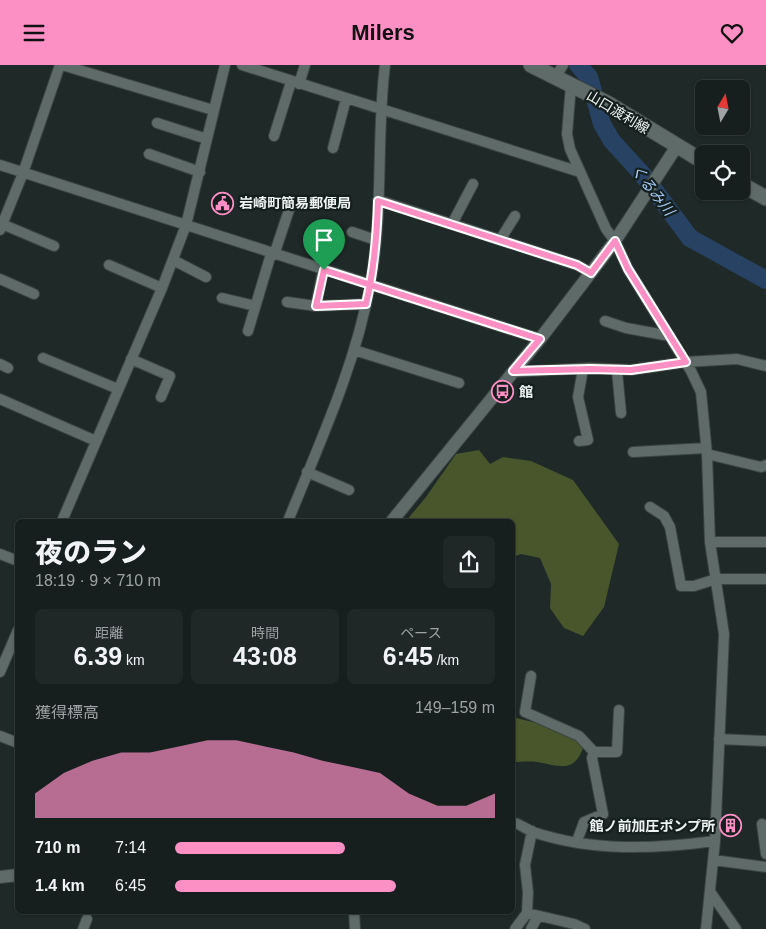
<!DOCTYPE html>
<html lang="ja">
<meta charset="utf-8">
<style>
body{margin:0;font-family:Arial,"Noto Sans JP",sans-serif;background:#1f2727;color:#f1f3f6;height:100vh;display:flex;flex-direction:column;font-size:19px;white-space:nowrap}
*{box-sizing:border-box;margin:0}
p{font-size:16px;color:#9ea2a4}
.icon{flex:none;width:28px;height:28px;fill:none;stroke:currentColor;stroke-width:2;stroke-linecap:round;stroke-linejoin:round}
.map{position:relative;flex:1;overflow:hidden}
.drawer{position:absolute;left:15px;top:454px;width:500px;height:395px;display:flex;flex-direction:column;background:#161f1e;border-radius:8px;box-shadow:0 1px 4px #0004,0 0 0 1px #353d3c}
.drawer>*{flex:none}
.needle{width:32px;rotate:10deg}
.fabs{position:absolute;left:695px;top:15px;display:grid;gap:10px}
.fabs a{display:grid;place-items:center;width:55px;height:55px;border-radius:8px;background:#161f1e;box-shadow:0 1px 4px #0004,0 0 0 1px #353d3c;font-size:25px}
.pin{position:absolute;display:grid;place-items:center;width:42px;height:42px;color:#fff;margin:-51px -21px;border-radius:50% 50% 50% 0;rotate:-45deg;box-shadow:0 0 5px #0007}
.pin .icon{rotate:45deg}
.round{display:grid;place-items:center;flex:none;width:52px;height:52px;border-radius:8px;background:#1f2727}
.head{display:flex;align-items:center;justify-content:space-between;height:85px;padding:0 20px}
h1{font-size:28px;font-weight:800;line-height:38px}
.metrics{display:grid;grid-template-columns:repeat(3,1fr);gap:8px;height:85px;padding:5px 20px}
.metrics div{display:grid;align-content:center;border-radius:8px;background:#1f2727;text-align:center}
.metrics b{font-size:25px;font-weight:800}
.metrics small{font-size:14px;font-weight:400}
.metrics p{font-size:14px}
.chart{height:140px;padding:10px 20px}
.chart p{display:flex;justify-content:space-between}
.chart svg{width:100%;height:90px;margin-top:5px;fill:#fc8fc3;opacity:.7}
ul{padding:0 20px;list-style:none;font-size:16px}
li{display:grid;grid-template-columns:80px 60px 1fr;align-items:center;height:38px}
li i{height:12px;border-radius:6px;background:#fc8fc3}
header{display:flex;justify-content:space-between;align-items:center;height:65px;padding:0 20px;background:#fc8fc3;color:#111;font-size:22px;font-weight:800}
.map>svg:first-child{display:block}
.forest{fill:#49562c}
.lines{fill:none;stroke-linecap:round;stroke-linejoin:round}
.river{stroke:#274262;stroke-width:18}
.minor-casing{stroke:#3b4343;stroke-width:12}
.tertiary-casing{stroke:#3b4343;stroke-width:14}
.secondary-casing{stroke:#3b4343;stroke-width:17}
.minor{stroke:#5f6b69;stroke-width:10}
.tertiary{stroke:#5f6b69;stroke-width:12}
.secondary{stroke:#5f6b69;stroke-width:15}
.route-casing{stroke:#fff;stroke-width:10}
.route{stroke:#fc8fc3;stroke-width:6}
.labels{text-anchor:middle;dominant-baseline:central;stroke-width:4.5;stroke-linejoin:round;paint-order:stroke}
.street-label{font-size:14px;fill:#eef4f3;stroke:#151f1e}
.poi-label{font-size:14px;font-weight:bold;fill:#eef4f3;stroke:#151f1e;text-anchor:start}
.water-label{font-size:15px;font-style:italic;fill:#a6ccf9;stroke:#151f1e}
</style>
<header><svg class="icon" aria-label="menu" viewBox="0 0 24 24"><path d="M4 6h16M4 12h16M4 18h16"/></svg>Milers<svg class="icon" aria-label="heart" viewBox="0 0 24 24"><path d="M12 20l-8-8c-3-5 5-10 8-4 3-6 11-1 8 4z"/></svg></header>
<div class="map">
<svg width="766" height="864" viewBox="0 0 766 864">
<rect width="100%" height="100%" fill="#1e2928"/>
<path class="forest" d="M 479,385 L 490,399 L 503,392 L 531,396 L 573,415 L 619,479 L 604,542 L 583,571 L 564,563 L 550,543 L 551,519 L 540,493 L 521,489 L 513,492 L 512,456 L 406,456 L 426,432 L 456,389 Z
M 512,652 L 566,665 L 584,680 C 575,709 560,701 537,697 C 529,696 520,697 513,697 Z"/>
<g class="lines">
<path class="river" d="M 578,0 L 589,12 L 602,59 L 612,76 L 643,110 L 690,173 L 766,215"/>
<defs>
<path id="minor" d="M 62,0 L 213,45
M 242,0 L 580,107
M 555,13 L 563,0
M 299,19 L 305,0
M 571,20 L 567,69 L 570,84 L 606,164 L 615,176 L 628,204 L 691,306 L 701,327 L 707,389 L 710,477 L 724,569 L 715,776 L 706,864
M 157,58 L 207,74
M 274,71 L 291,17
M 333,83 L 346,34
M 149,89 L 200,107
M 0,100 L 540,274
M 378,135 L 577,200 L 591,208
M 2,159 L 54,181
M 452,159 L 473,119
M 0,165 L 23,108 L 60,0
M 352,167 L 376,175
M 500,175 L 515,151
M 274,190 L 290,142
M 173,195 L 206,212
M 109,200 L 162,223
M 0,214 L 34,229
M 222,233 L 255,241
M 287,237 L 316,241 L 366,239
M 316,241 L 323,205
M 605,256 L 626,263 L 670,271
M 248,266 L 271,189
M 354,285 L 459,318
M 43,293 L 118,324
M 131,294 L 170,311 L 161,332
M 0,299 L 8,303
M 617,306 L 621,348
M 513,307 L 590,303 L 631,305 L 686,297 L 737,294 L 766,301
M 0,334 L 96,376
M 579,376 L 588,375 L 578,332 L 583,304
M 633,387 L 706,383
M 707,389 L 761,402 L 766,400
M 307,407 L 349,425
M 650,442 L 664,451 L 670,462 L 681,521 L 694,521 L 716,514 L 766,514
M 62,456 L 162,223 L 186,160 L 225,0
M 288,456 C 319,379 355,302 370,220 C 384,147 376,73 385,0
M 710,477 L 766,477
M 0,489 L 18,496
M 0,607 L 18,565
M 531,611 L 525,647 L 579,671 L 594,687
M 0,671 L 18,678
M 719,674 L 766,676
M 512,757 C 520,759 526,764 533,767 C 593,787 654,784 715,776
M 762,759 L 766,789
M 532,766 L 525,800 L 528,827 L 527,848 L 574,859 L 585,864
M 577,776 L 584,757 L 603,749 L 592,693 L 594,687 L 617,687 L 619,645
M 713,795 L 766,802
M 711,828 L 736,864
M 354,846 L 355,864
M 83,864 L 87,854
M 515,864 L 527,848
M 531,864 L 538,851"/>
<path id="tertiary" d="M 392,456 L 540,274 L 615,176 L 677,81
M 0,812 L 18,810"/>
<path id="secondary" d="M 531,0 L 607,38 L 704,97
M 741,119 L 766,133"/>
</defs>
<use href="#minor" class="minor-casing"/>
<use href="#tertiary" class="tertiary-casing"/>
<use href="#secondary" class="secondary-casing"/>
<use href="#minor" class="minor"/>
<use href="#tertiary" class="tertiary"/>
<use href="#secondary" class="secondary"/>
</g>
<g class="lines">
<defs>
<path id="route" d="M 324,205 C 396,228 468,251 540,274 L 513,306 L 590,304 L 631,305 L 686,297 L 628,204 L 615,176 L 591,208 L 577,200 L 378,136 C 377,171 374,205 366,239 L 316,241 L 324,205"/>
</defs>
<use href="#route" class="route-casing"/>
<use href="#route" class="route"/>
</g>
<defs>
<symbol id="civic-ring" viewBox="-11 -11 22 22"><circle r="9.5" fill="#151f1e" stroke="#fc8fc3" stroke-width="1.5"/><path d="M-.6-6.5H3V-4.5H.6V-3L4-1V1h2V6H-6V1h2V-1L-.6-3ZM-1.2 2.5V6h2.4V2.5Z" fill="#fc8fc3"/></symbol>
<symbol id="bus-ring" viewBox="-11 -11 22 22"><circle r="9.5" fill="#151f1e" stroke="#fc8fc3" stroke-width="1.5"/><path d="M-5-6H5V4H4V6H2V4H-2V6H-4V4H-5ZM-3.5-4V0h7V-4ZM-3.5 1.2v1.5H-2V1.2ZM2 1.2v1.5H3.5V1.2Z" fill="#fc8fc3"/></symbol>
<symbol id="building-ring" viewBox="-11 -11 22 22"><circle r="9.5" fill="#151f1e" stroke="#fc8fc3" stroke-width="1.5"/><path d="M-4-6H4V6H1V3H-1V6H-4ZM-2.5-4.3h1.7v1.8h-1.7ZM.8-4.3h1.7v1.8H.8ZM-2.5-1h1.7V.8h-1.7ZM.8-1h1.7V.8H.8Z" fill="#fc8fc3"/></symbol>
</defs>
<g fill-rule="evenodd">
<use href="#civic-ring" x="210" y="126" width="25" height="25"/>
<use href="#bus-ring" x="490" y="314" width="25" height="25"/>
<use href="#building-ring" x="718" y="748" width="25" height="25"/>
</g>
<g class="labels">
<g class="street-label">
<text transform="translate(618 47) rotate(31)">山口渡利線</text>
</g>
<g class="poi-label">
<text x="239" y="138">岩崎町簡易郵便局</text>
<text x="519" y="327">館</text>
<text x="715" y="761" text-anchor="end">館ノ前加圧ポンプ所</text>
</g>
<g class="water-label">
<text transform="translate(653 125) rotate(52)">くるみ川</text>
</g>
</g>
</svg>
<div class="fabs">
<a><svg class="needle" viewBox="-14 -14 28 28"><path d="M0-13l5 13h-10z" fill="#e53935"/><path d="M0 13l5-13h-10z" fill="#9ea2a4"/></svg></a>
<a><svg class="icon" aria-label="locate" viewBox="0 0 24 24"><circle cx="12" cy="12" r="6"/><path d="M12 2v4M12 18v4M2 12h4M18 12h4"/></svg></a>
</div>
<div class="pin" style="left:324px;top:205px;background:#1e9e55"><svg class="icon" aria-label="arrive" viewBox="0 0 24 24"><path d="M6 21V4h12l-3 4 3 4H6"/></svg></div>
<section class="drawer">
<div class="head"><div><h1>夜のラン</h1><p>18:19 · 9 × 710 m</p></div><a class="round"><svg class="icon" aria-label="share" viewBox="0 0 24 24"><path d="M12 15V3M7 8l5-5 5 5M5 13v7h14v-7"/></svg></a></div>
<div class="metrics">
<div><p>距離</p><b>6.39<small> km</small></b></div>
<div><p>時間</p><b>43:08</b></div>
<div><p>ペース</p><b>6:45<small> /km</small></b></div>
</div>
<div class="chart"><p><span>獲得標高</span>149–159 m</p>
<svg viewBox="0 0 160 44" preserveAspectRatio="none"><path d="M0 44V32L10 22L20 16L30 12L40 12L50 9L60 6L70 6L80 9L90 12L100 16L110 19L120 22L130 32L140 38L150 38L160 32V44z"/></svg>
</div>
<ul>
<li><b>710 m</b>7:14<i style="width:53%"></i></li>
<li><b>1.4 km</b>6:45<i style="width:69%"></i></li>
</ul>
</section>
</div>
